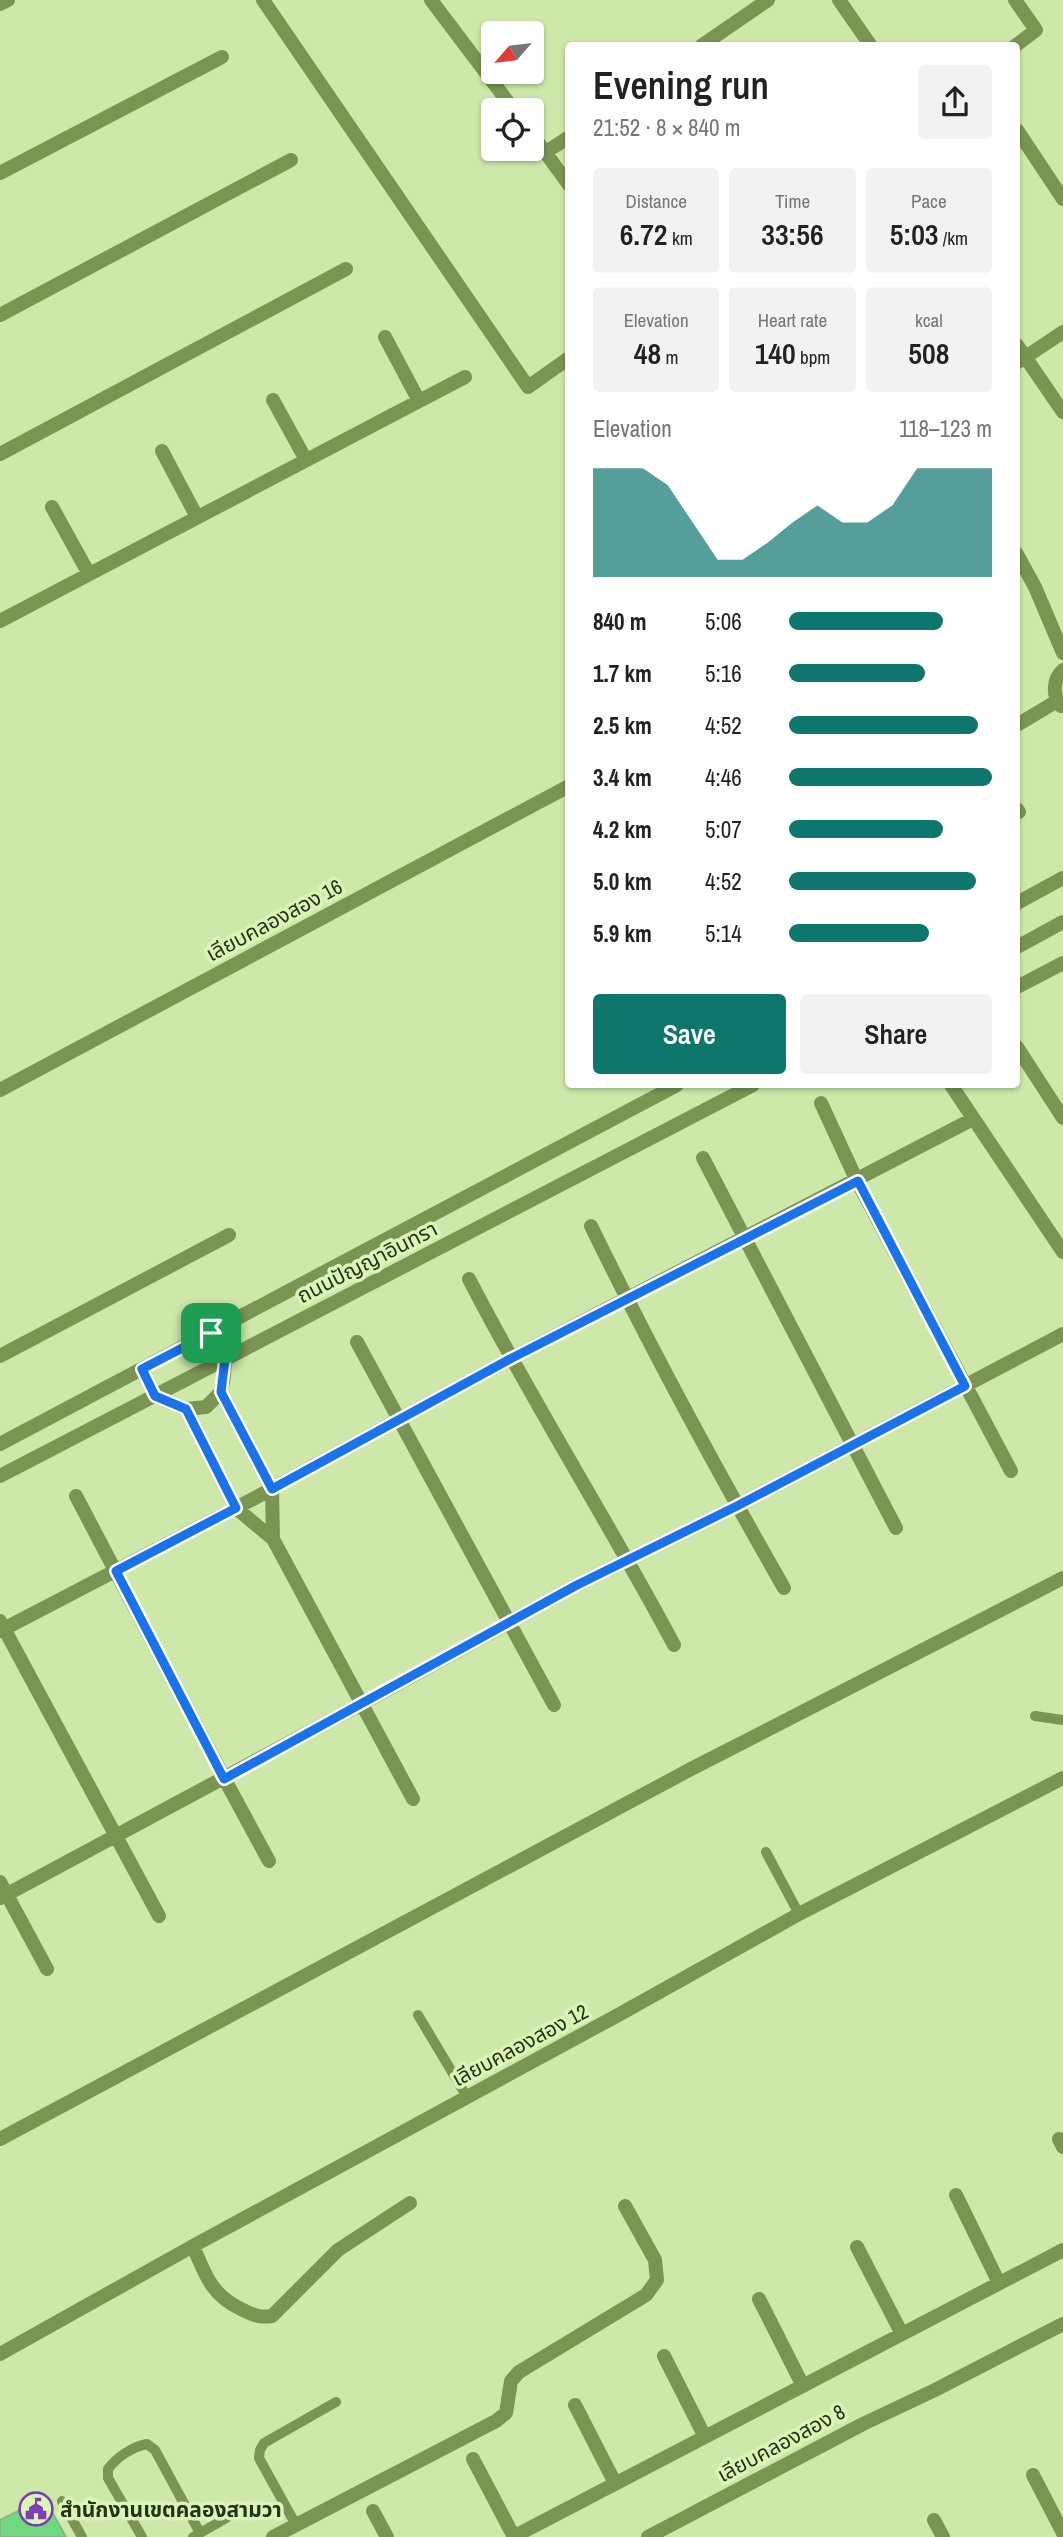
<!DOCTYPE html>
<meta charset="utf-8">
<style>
body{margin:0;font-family:"Archivo Narrow","Noto Sans Thai",sans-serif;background:#f2f2f2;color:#222;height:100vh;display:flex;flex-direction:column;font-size:26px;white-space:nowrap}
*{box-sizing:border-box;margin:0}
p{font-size:23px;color:#767676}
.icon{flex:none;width:38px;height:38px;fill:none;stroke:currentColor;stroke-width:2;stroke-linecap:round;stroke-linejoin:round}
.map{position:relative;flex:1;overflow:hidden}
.details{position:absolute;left:565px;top:42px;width:455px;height:1046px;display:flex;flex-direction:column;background:#fff;border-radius:7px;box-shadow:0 2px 5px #0004}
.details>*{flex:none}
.needle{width:46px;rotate:242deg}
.fabs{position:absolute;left:481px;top:21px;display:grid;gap:14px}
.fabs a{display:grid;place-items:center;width:63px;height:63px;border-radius:7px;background:#fff;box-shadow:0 2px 5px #0004;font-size:35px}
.pin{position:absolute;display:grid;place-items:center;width:60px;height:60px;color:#fff;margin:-30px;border-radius:14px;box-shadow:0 4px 10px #0006}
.round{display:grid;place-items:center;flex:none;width:74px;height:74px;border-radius:7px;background:#f2f2f2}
.head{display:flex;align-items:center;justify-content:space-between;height:119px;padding:0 28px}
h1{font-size:38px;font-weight:600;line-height:52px}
.stats{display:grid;grid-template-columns:repeat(3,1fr);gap:10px;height:119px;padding:7px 28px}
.stats div{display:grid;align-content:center;border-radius:7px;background:#f2f2f2;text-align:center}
.stats b{font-size:30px;font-weight:600}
.stats small{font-size:19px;font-weight:400}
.stats p{font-size:19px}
.chart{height:196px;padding:14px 28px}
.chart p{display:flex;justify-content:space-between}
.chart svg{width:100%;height:126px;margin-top:7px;fill:#0f766e;opacity:.7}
.primary-button{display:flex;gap:14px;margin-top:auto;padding:14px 28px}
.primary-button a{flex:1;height:80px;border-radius:7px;background:#0f766e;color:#fff;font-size:28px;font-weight:600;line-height:80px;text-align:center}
.primary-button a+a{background:#f2f2f2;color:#222}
ul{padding:0 28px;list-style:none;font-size:23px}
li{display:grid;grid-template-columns:112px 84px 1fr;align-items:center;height:52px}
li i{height:18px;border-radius:9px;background:#0f766e}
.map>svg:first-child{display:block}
.building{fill:#6fd97f;stroke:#81b686;stroke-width:2}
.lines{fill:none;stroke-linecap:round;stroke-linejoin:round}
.service{stroke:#7a9552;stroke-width:10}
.minor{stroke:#7a9552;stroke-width:14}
.tertiary{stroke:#7a9552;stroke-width:14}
.route-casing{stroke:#fff;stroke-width:14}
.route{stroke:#1a73e8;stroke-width:9}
.labels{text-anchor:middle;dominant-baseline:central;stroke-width:7;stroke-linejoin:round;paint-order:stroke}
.street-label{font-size:21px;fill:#263118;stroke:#daf6b6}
.poi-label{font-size:21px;font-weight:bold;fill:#263118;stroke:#daf6b6;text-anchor:start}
</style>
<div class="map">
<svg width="1063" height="2537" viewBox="0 0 1063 2537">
<rect width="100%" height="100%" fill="#cde8a9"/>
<path class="building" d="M 44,2498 L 66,2537 L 0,2537 L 0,2520 Z"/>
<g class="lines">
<path class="service" d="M 1035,1716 L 1063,1720
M 766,1852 L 799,1914
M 418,2015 L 467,2097
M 62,2501 L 82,2537
M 296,2525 L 259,2458 L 260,2450 L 264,2443 L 336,2402
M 142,2537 L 108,2478 L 108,2469 C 117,2457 132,2447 147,2444 L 155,2450 L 200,2533
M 193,2537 L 228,2517"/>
<path class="minor" d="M 263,0 L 528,387 L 569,358
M 431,0 L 514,110
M 839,0 L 871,46
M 0,4 L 8,0
M 701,46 L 768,0
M 1015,46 L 1036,30 L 1015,0
M 1017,130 L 1063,199
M 532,134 L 569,185
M 546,152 L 569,137
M 0,173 L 222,57
M 0,315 L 291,160
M 385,337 L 419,401
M 1017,345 L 1063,412
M 1018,362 L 1063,332
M 273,400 L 306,460
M 162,451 L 197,517
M 0,454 L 346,269
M 52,507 L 89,574
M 1017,554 L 1035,587 L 1063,653
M 0,621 L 465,377
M 1061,706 C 1052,695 1053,679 1063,670
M 1017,725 L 1057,701
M 1017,809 L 1019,812
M 1017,987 L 1063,963
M 1017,1047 L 1063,1118
M 951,1085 L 1063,1252
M 0,1090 L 569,786
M 821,1103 L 857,1181 L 1011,1471
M 703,1158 L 896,1528
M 591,1226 C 651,1349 716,1469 784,1588
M 469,1279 C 533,1403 608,1521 674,1645
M 357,1342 L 554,1705
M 0,1356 L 229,1235
M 142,1369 L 155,1396 L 186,1409 L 206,1407 L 221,1392 L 224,1377 L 225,1359 L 211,1333
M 221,1392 L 272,1489 L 273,1539
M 186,1409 L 236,1508 L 273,1539 L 413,1799
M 76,1496 L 224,1778 L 269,1861
M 0,1621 L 159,1916
M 0,1631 L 255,1498 L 510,1359 L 973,1119
M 0,1882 L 47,1969
M 0,1898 L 363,1703 L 577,1585 L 737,1506 L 1063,1334
M 0,2139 L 691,1769 L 1063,1578
M 1059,2139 L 1063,2147
M 956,2195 L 999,2283
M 193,2246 C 205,2274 211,2295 241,2309 C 253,2315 259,2318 272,2316 L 338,2250 L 410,2203
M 857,2247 L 902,2334
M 759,2299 L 803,2386
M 0,2354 L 193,2246 L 620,2014 L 799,1914 L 1063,1778
M 664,2356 L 705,2437
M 575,2405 L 615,2483
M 473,2459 L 514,2537
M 1033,2475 L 1063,2533
M 373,2511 L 387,2537
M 934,2520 L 943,2537
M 273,2537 L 496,2421 L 506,2413 L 511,2381 L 519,2372 L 646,2295 L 657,2280 L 655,2260 L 625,2206
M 513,2537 L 1063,2250
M 648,2537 L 863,2424 L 935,2390 L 1063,2324"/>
<path class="tertiary" d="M 1017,903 L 1063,878
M 1017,947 L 1063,922
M 0,1444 L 677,1085
M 0,1476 L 753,1085"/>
</g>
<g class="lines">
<defs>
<path id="route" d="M 858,1181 L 965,1386 L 737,1506 L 577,1585 L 224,1779 L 116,1571 L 236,1508 L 186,1409 L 155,1396 L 142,1369 L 211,1333 L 225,1359 L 221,1392 L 272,1489 L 510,1359 Z"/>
</defs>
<use href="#route" class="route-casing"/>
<use href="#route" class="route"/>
</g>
<defs>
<symbol id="civic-ring" viewBox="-11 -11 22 22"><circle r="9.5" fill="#daf6b6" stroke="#803eb2" stroke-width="1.5"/><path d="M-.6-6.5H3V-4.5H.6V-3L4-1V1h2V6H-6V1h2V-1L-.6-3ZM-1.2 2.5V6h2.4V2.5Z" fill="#803eb2"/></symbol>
</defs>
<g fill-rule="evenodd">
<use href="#civic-ring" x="17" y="2490" width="38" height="38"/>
</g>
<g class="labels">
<g class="street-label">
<text transform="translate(274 920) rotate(-28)">เลียบคลองสอง 16</text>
<text transform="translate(367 1262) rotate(-27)">ถนนปัญญาอินทรา</text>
<text transform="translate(520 2045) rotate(-28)">เลียบคลองสอง 12</text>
<text transform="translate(781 2443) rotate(-28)">เลียบคลองสอง 8</text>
</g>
<g class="poi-label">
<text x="60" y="2509">สำนักงานเขตคลองสามวา</text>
</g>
</g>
</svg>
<div class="fabs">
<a><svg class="needle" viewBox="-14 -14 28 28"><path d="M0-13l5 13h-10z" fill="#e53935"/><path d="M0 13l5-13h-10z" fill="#767676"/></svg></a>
<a><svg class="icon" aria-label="locate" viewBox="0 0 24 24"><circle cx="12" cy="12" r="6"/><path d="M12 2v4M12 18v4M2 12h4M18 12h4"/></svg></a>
</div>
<div class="pin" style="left:211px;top:1333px;background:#1e9e55"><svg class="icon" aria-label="arrive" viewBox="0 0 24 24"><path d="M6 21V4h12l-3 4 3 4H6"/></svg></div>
<section class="details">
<div class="head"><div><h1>Evening run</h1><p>21:52 · 8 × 840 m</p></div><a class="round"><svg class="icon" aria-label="share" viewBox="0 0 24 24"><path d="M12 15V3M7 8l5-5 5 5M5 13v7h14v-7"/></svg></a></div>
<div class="stats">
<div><p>Distance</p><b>6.72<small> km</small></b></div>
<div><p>Time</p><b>33:56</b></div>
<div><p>Pace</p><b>5:03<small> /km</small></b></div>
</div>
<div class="stats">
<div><p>Elevation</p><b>48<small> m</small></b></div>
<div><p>Heart rate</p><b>140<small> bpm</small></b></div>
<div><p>kcal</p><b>508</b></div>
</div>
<div class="chart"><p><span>Elevation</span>118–123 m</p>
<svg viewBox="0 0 160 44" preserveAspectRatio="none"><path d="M0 44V6L10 6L20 6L30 12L40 25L50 38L60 38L70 32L80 25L90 19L100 25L110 25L120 19L130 6L140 6L150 6L160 6V44z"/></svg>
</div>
<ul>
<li><b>840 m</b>5:06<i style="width:76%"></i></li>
<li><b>1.7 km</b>5:16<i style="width:67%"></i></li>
<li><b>2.5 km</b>4:52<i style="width:93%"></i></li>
<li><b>3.4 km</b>4:46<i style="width:100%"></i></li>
<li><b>4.2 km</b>5:07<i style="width:76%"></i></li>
<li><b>5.0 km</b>4:52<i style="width:92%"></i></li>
<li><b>5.9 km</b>5:14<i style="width:69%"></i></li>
</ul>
<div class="primary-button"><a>Save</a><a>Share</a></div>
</section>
</div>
